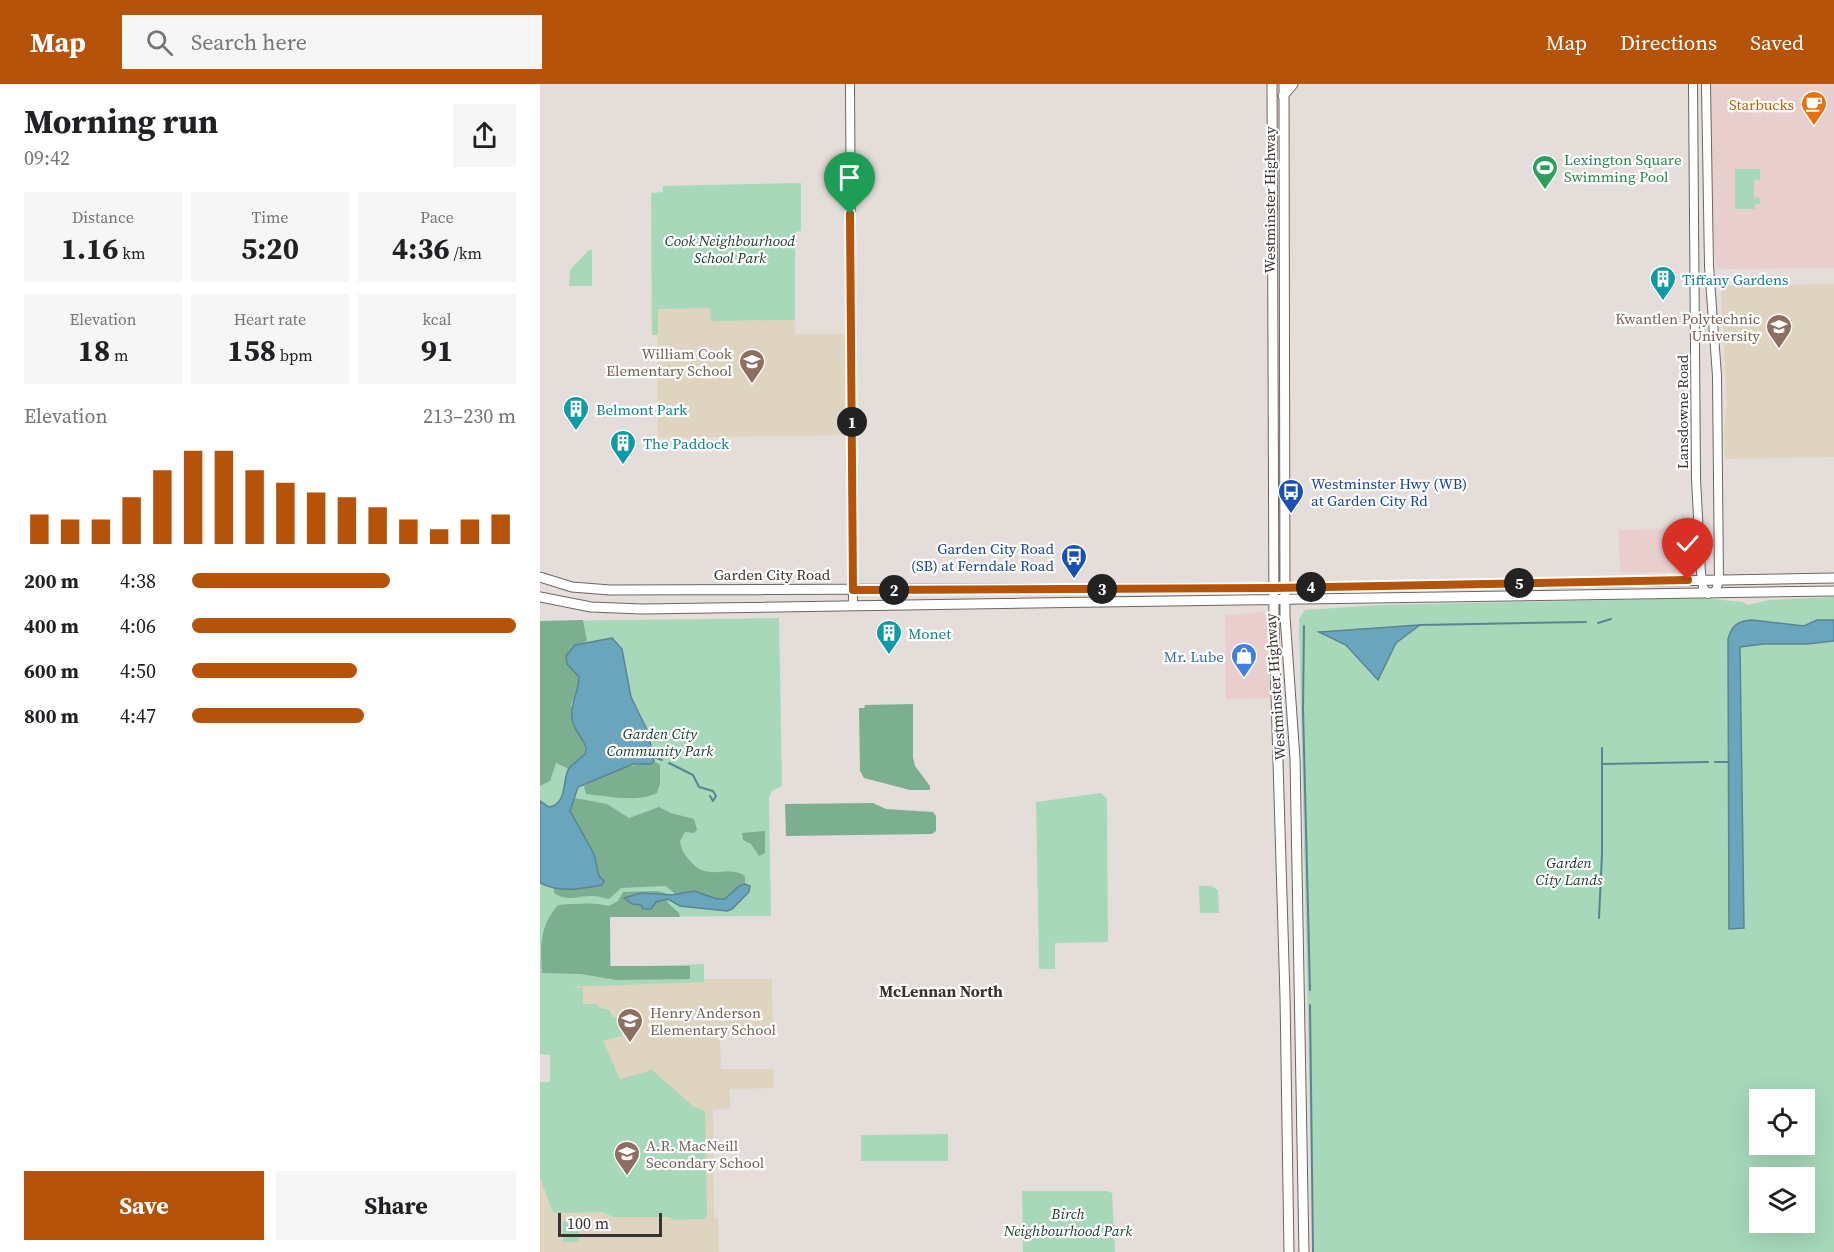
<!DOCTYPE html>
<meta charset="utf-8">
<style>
body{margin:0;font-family:"Source Serif 4",serif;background:#f6f6f6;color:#202124;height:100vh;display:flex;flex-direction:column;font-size:22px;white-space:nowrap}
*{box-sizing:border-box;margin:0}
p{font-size:20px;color:#757577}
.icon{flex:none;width:33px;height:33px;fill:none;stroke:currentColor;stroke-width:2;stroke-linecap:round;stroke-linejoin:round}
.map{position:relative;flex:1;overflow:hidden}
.sheet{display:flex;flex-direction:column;background:#fff;width:540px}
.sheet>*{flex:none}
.tools{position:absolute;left:1209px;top:1005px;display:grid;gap:12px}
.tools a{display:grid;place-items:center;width:66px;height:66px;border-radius:0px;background:#fff;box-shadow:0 6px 24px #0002;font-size:30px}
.scale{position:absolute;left:18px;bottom:15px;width:104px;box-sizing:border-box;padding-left:6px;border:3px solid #373432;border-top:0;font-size:16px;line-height:21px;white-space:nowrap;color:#373432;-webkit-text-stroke:4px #fff;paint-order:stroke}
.pin{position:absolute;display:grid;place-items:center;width:51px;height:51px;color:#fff;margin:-62px -26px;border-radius:50% 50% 50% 0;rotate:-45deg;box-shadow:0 0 6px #0007}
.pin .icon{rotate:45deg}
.km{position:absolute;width:30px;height:30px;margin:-15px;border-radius:50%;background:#222;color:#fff;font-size:16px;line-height:30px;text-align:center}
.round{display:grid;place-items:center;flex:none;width:63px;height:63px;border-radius:0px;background:#f6f6f6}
.headline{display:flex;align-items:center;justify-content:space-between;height:102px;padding:0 24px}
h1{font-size:33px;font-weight:700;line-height:45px}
.stats{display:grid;grid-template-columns:repeat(3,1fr);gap:9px;height:102px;padding:6px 24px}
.stats div{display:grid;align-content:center;border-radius:0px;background:#f6f6f6;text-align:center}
.stats b{font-size:30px;font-weight:700}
.stats small{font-size:16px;font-weight:400}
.stats p{font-size:16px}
.chart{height:168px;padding:12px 24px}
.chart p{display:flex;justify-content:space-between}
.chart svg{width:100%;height:108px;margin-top:6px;stroke:#b45309;stroke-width:6}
.cta{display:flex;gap:12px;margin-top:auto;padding:12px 24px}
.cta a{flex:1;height:69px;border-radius:0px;background:#b45309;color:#fff;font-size:24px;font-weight:700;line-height:69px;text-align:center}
.cta a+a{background:#f6f6f6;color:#202124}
ul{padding:0 24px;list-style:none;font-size:20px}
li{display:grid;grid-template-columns:96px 72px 1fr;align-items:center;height:45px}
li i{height:15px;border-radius:8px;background:#b45309}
header{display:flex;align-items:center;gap:36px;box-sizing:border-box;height:84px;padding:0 30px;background:#b45309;color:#fff}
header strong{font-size:28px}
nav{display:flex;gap:33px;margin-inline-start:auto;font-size:21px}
.search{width:420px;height:54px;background:#f6f6f6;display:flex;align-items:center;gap:15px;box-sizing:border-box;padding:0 21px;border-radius:0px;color:#757577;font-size:22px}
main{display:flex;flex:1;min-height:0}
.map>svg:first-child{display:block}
.commercial{fill:#e9cece}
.education{fill:#dfd4c0}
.green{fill:#a7d8ba;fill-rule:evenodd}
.forest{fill:#7caf90}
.water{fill:#69a6bd;stroke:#5a8493;stroke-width:1.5}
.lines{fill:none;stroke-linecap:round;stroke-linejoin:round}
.stream{stroke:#5a8493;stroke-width:2}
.tertiary-casing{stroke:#6c6662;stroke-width:10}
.secondary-casing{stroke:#6c6662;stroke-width:11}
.tertiary{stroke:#fff;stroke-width:8}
.secondary{stroke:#fff;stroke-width:9}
.route-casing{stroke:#fff;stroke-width:12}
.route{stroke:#b45309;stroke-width:8}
.labels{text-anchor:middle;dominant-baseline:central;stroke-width:4.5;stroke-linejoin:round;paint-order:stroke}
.food-label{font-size:15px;fill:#c56008;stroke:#fff;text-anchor:end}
.leisure-label{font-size:15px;fill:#27864d;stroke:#fff;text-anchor:start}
.street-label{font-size:15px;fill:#373432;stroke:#fff}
.park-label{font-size:15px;font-style:italic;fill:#133d27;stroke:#fff}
.culture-label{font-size:15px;fill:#0d838f;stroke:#fff;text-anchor:start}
.education-label{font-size:15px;fill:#785e54;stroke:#fff;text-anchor:end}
.transit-label{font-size:15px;fill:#164399;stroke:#fff;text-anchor:start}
.shop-label{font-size:15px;fill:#366cbe;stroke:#fff;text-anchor:end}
.neighbourhood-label{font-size:16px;font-weight:bold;fill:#3a3431;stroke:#fff}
</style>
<header>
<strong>Map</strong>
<div class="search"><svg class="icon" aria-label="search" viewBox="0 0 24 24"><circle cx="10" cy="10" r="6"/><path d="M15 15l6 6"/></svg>Search here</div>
<nav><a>Map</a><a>Directions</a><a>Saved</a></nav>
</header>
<main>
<section class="sheet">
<div class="headline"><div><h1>Morning run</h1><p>09:42</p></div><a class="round"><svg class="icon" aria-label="share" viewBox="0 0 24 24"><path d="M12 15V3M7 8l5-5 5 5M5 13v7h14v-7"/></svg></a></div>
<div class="stats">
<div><p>Distance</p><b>1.16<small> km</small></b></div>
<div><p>Time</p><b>5:20</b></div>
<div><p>Pace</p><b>4:36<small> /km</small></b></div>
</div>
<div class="stats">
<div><p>Elevation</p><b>18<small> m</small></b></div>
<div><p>Heart rate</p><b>158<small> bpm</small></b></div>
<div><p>kcal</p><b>91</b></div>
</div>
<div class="chart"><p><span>Elevation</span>213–230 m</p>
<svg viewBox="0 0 160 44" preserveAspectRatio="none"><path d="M5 44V32M15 44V34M25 44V34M35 44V25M45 44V14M55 44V6M65 44V6M75 44V14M85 44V19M95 44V23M105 44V25M115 44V29M125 44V34M135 44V38M145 44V34M155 44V32"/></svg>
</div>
<ul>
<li><b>200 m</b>4:38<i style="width:61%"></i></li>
<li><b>400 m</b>4:06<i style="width:100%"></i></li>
<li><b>600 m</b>4:50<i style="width:51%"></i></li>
<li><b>800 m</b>4:47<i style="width:53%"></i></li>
</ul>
<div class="cta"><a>Save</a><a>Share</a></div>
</section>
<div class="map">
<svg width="1294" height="1168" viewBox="0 0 1294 1168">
<rect width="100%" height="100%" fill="#e5ddd9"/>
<path class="commercial" d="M 1171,0 L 1294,0 L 1294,184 L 1183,185 L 1176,182 L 1172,151 Z
M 1154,444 L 1153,480 L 1145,489 L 1080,488 L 1079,446 Z
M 723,528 L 727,534 L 733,614 L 686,615 L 685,531 Z"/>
<path class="education" d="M 1294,200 L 1294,373 L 1185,375 L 1184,345 L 1187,321 L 1181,207 L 1189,202 Z
M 170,224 L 171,237 L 255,236 L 255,250 L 305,250 L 306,351 L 118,354 L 117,225 Z
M 164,895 L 232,895 L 233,950 L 180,951 L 181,985 L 233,985 L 234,1004 L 190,1005 L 190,1025 L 173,1026 L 174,1133 L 178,1134 L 179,1168 L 0,1168 L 0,998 L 10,998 L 10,971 L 0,970 L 0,903 L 164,898 Z"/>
<path class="green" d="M 1195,85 L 1220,85 L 1220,96 L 1214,96 L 1214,113 L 1220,114 L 1220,120 L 1215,120 L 1215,125 L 1195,125 Z
M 261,99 L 261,147 L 255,148 L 255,236 L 171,237 L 170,224 L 118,225 L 118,251 L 112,251 L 111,109 L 123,108 L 123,102 Z
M 49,166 L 52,166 L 52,202 L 29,202 L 30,186 Z
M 1294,513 L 1294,1168 L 773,1168 L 759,535 L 765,526 L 839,521 L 1164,514 L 1202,518 L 1208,521 L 1229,516 ZM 1220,1016 L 1264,1016 L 1264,1060 L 1220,1060 ZM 1220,1094 L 1264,1094 L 1264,1138 L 1220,1138 Z
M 239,534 L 242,702 L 232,707 L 229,713 L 231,832 L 70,833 L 71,883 L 164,880 L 164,898 L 28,903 L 43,904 L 43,920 L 57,920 L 60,924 L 70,926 L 72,933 L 85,934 L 82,952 L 63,957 L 80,995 L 112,986 L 154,1023 L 165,1027 L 167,1131 L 165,1135 L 134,1136 L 129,1133 L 73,1133 L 63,1128 L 13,1129 L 0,1093 L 0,998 L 10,998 L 10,971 L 0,970 L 0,537 Z
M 561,709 L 567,715 L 568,858 L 515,859 L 515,885 L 499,885 L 496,718 Z
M 659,802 L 671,802 L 678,806 L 679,829 L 660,829 Z
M 408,1050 L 408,1077 L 321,1077 L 321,1051 Z
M 482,1107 L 567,1107 L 572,1109 L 575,1168 L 483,1168 Z
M 23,1137 L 39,1137 L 39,1158 L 23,1158 Z"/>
<path class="forest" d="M 43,536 L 47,557 L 35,561 L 27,580 L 39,593 L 39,601 L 31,621 L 46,669 L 29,685 L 16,679 L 10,697 L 0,702 L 0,537 Z
M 373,620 L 373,673 L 375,682 L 390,702 L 390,706 L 370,706 L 324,694 L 320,687 L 319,624 L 324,624 L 325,621 Z
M 114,677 L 120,681 L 120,700 L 117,709 C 96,719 68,712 46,710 L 44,702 C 66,690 85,680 110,680 Z
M 35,714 L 67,720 L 89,734 L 119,723 L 131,729 L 154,735 L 157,746 L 154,749 L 145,748 L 140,757 C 141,766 145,771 151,778 C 168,798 189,780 205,792 L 205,800 L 199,802 L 185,815 L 177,815 L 154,807 L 135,810 L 126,802 L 81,804 L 69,815 C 64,815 60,812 54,812 C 40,811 28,819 14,809 L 14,804 L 27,805 L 61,801 L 54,770 L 31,731 L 30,727 Z
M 333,719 L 346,725 L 393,728 L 396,732 L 396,747 L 392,750 L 246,752 L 245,720 Z
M 225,747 L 225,769 L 219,772 L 211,760 L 203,756 L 202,749 Z
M 117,807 L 125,809 L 128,819 L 139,829 L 140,833 L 70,833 L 70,882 L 150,882 L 150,895 L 76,896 L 41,890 L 2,889 C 0,862 0,841 18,821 C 36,820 52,818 69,822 L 78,817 L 83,808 Z"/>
<path class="water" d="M 1212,536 L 1264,542 L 1277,536 L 1294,536 L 1294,557 L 1267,560 L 1223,560 L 1200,563 L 1204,844 L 1189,845 L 1188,555 C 1192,541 1198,537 1212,536 Z
M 880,541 L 856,559 L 838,596 L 806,561 L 779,548 Z
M 72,554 L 82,565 L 91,613 L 108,648 L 114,677 L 111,680 L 93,680 L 38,703 L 30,727 L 54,770 L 59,792 L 64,797 L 62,801 C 41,805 19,809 0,799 L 0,717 L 9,723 C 27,720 22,700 28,686 C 32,680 41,674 46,669 C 47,656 33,648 32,634 C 30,619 39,608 39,593 L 27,580 L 26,572 L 35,561 Z
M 205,800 L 210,802 L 209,808 L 192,825 L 187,827 L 140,822 L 128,815 L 116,818 L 111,825 L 103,825 L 101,821 L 92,820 L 84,814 L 101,809 L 132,811 L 154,807 L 177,815 L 185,815 L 199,802 Z"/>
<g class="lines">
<path class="stream" d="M 1058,539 L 1071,535
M 880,541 L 1046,538
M 764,542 L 763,625 L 770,906
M 114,673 L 122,676
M 1175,678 L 1188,678
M 129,679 L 153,691 L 159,703 L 173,707 L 176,712 L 173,717 L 170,712
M 1062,680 L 1168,678
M 1059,834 L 1062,770 L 1062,664
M 770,921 L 773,1168"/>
<defs>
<path id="tertiary" d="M 310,0 L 313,522
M 1153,0 L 1156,395 L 1161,489 L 1163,503 L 1168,510
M 1166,0 L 1169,182 L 1177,292 L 1179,496 L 1175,509"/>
<path id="secondary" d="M 732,0 L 734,543 L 745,913 L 749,1168
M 744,0 L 745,532 L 755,675 L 764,1168
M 743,12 L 753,0
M 0,493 L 32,503 L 70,506 L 734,504 L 1294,494
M 0,513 L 51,523 L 102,525 L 1294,507"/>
</defs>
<use href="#tertiary" class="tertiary-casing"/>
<use href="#secondary" class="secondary-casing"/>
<use href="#tertiary" class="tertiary"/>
<use href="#secondary" class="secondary"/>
</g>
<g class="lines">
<defs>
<path id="route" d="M 310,130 L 313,506 L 734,504 L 1148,496"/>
</defs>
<use href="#route" class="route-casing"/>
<use href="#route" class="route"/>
</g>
<defs>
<symbol id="cafe-pin" viewBox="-11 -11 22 30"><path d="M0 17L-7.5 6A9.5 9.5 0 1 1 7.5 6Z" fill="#e8710a" stroke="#fff"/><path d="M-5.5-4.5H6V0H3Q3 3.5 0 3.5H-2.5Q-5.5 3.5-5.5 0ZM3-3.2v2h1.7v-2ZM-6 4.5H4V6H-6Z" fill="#fff"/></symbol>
<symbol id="stadium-pin" viewBox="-11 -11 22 30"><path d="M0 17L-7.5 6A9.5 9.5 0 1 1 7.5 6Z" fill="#2e9e5b" stroke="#fff"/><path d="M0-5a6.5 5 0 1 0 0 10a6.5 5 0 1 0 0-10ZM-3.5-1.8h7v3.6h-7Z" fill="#fff"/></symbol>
<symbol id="building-pin" viewBox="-11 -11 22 30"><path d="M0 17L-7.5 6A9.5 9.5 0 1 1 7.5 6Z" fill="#0f9aa8" stroke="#fff"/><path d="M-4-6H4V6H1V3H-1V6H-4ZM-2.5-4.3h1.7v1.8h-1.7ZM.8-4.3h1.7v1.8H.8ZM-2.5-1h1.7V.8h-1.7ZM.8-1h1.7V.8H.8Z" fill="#fff"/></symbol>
<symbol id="university-pin" viewBox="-11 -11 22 30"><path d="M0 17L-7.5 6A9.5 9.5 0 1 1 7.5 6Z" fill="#8d6e63" stroke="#fff"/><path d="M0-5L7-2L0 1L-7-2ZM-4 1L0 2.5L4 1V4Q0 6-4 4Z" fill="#fff"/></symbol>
<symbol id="school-pin" viewBox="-11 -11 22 30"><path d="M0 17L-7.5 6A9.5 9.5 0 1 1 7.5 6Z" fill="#8d6e63" stroke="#fff"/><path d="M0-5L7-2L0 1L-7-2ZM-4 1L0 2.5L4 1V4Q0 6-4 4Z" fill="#fff"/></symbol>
<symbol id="bus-pin" viewBox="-11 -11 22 30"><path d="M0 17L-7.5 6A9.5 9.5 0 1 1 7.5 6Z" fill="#1a4fb4" stroke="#fff"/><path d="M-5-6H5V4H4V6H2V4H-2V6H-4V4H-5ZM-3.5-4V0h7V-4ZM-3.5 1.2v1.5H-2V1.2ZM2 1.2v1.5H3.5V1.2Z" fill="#fff"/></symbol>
<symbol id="shop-pin" viewBox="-11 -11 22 30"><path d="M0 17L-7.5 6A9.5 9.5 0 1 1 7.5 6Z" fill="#3f7fe0" stroke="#fff"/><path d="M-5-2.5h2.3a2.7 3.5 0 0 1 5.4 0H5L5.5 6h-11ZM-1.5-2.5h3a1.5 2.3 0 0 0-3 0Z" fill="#fff"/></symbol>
</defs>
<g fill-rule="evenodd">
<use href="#cafe-pin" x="1259" y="5" width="30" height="40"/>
<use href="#stadium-pin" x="990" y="69" width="30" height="40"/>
<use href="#building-pin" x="1108" y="180" width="30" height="40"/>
<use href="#university-pin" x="1224" y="228" width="30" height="40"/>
<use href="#school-pin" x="197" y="263" width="30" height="40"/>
<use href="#building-pin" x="21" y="310" width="30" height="40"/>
<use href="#building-pin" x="68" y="344" width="30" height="40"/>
<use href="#bus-pin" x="736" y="393" width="30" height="40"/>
<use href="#bus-pin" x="519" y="458" width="30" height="40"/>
<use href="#building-pin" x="334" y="534" width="30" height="40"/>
<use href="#shop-pin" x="689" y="557" width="30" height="40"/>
<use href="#school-pin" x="75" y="922" width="30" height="40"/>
<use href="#school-pin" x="72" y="1055" width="30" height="40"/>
</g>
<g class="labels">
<g class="food-label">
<text x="1254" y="20">Starbucks</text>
</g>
<g class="leisure-label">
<text x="1024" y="75">Lexington Square<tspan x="1024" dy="17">Swimming Pool</tspan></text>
</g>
<g class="street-label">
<text transform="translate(729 116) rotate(-90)">Westminster Highway</text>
<text transform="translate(1142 328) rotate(-90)">Lansdowne Road</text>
<text x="232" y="490">Garden City Road</text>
<text transform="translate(735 603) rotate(-94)">Westminster Highway</text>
</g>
<g class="park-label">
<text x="190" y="156">Cook Neighbourhood<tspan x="190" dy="17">School Park</tspan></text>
<text x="120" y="649">Garden City<tspan x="120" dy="17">Community Park</tspan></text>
<text x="1029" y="778">Garden<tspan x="1029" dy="17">City Lands</tspan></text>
<text x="528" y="1129">Birch<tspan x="528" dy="17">Neighbourhood Park</tspan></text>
</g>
<g class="culture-label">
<text x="1142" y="195">Tiffany Gardens</text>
<text x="56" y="325">Belmont Park</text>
<text x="103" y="359">The Paddock</text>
<text x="368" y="549">Monet</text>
</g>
<g class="education-label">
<text x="1220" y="234">Kwantlen Polytechnic<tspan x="1220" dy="17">University</tspan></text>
<text x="192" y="269">William Cook<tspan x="192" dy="17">Elementary School</tspan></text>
<text x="110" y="928" text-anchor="start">Henry Anderson<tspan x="110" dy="17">Elementary School</tspan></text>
<text x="106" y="1061" text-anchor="start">A.R. MacNeill<tspan x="106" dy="17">Secondary School</tspan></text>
</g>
<g class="transit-label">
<text x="771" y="399">Westminster Hwy (WB)<tspan x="771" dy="17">at Garden City Rd</tspan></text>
<text x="514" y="464" text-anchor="end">Garden City Road<tspan x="514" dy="17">(SB) at Ferndale Road</tspan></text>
</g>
<g class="shop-label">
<text x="684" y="572">Mr. Lube</text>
</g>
<g class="neighbourhood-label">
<text x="401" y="907">McLennan North</text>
</g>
</g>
</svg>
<div class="tools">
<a><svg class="icon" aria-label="locate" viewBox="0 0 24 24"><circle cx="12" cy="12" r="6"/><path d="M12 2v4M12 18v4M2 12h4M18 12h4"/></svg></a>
<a><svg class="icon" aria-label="layers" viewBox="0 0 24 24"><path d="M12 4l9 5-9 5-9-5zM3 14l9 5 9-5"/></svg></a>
</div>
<div class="scale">100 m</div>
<div class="pin" style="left:310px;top:130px;background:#1e9e55"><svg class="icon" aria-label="arrive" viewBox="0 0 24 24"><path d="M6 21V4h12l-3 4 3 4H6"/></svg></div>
<div class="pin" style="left:1148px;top:496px;background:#d93025"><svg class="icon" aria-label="check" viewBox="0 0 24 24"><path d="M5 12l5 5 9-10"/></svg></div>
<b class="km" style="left:312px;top:338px">1</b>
<b class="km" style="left:354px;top:506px">2</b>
<b class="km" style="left:562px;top:505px">3</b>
<b class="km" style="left:771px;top:503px">4</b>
<b class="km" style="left:979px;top:499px">5</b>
</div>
</main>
